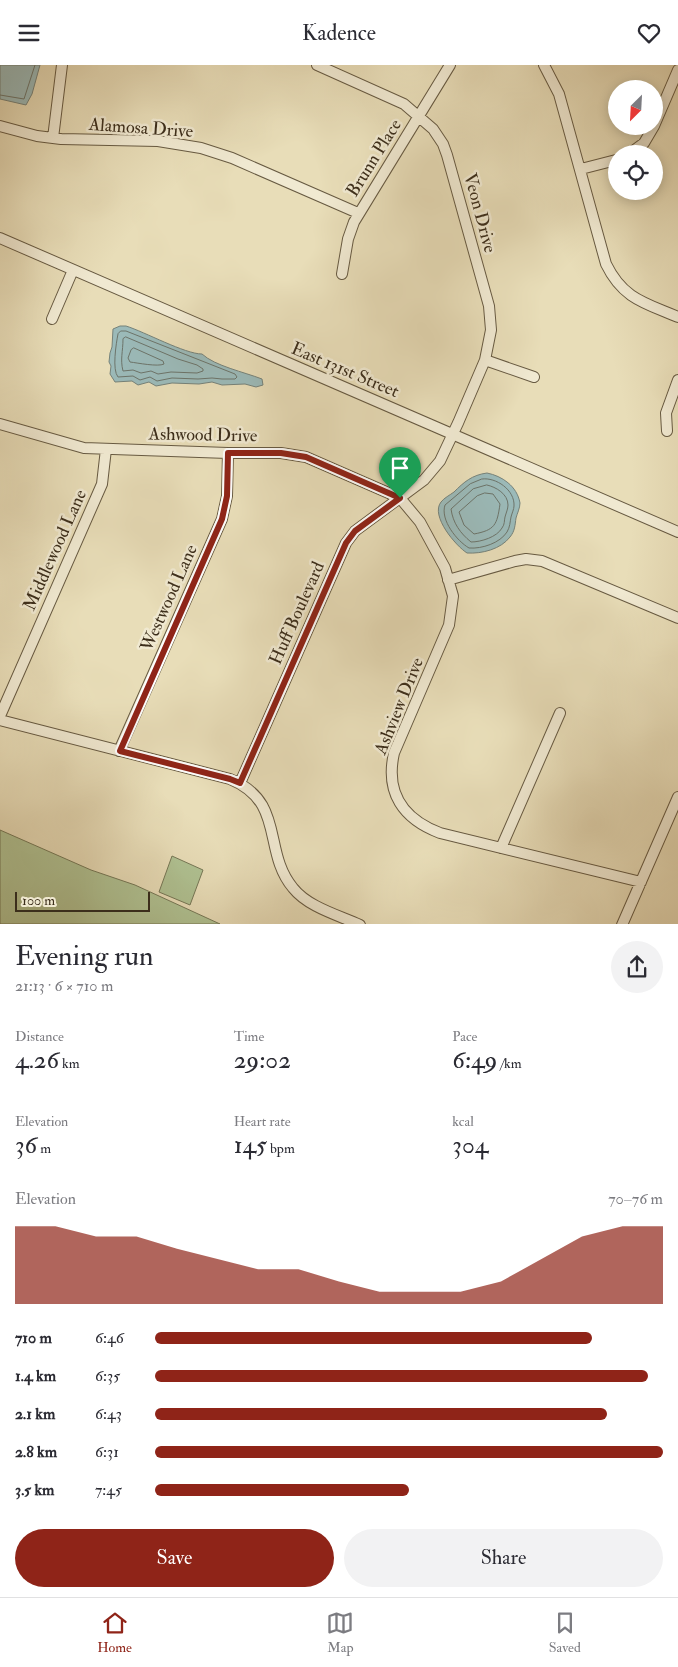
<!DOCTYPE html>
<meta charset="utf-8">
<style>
body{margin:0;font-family:"IM FELL Double Pica",serif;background:#f2f2f3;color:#2b2b33;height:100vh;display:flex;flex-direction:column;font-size:19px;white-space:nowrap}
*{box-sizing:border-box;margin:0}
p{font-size:16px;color:#7c7c81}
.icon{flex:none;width:28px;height:28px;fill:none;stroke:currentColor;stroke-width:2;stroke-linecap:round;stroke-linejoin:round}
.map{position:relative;height:859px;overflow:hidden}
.panel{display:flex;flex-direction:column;background:#fff;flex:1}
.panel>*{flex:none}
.needle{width:32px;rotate:204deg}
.controls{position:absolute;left:608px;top:15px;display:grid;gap:10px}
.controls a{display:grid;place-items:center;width:55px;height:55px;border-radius:50%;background:#fff;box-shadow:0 2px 12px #0003;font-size:25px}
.scale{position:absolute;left:15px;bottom:12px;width:135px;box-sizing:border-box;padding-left:5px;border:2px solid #3c2e1b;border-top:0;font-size:14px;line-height:18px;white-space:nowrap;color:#3c2e1b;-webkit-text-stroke:4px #f0e9d1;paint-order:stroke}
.pin{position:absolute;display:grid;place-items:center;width:42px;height:42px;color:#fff;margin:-51px -21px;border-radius:50% 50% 50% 0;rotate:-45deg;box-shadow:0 0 5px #0007}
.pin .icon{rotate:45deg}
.round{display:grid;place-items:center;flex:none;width:52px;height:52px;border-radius:26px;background:#f2f2f3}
.head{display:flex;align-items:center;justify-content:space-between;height:85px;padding:0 15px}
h1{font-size:28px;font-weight:600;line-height:38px}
.stats{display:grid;grid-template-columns:repeat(3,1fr);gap:8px;height:85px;padding:5px 15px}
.stats div{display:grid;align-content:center}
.stats b{font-size:25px;font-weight:600}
.stats small{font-size:14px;font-weight:400}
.stats p{font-size:14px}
.chart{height:140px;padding:10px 15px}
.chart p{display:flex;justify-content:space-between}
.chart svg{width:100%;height:90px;margin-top:5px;fill:#8f2418;opacity:.7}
.action{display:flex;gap:10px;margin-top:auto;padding:10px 15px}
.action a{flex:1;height:58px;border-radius:30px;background:#8f2418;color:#fff;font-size:20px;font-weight:600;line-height:58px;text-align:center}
.action a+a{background:#f2f2f3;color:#2b2b33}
ul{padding:0 15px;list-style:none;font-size:16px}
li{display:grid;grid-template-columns:80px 60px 1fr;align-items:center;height:38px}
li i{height:12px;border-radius:6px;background:#8f2418}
header{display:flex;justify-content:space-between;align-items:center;height:65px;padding:0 15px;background:#fff;font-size:22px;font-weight:600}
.tabs{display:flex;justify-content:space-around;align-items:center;height:70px;border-top:1px solid #e1e1e2;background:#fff;font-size:14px;color:#7c7c81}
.tabs a{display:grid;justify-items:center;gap:2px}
.tabs .current{color:#8f2418}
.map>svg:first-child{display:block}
.green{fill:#b0c293;stroke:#767857}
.water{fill:#9bbab9;stroke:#75827a}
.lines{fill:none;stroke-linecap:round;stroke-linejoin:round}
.shore{stroke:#6c746a;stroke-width:1}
.minor-casing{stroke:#675a42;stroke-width:12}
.minor{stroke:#f0e9d1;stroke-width:10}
.route-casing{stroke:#fff;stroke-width:10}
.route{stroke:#8f2418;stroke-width:6}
.labels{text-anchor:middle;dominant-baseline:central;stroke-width:5;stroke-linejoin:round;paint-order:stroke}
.street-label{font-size:18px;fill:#3c2e1b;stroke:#f0e9d1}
</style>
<header><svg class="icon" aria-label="menu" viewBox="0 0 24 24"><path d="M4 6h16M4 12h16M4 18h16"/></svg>Kadence<svg class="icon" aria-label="heart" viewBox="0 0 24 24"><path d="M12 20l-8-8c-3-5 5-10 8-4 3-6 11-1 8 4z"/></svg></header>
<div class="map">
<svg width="678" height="860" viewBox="0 0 678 860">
<rect width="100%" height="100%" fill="#e8ddb8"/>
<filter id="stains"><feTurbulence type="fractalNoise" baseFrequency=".004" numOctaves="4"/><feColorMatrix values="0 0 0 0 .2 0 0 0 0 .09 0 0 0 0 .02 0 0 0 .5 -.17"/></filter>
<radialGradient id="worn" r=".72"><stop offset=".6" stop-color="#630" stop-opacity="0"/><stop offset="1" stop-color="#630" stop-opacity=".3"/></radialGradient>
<path class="green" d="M 0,765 L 91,805 L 135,820 L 220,859 L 0,859 Z
M 172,791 L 203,805 L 190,840 L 159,827 Z"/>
<path class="water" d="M 0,0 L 40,0 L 32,29 L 26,40 L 0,34 Z
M 120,261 L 126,261 C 145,267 185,289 202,289 C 215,301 244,307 262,314 L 263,320 L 256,322 L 245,319 L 222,320 L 212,317 L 199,319 L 172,318 L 156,321 L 149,317 L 138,320 L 132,316 L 115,317 L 110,309 L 111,301 L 109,297 L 110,288 L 112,282 L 113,264 Z
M 487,408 C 502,411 517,421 520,438 C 520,443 517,449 516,453 C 515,460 515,466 510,472 C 501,484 482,489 467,488 C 456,481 430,451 441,437 C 444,433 450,430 454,427 C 464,417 472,410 487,408 Z"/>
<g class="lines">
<path class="shore" d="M 0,30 L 24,34 L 35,0
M 121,266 L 126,266 L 235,309 L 237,312 L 235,314 L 222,314 L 212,313 L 198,314 L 172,313 L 157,316 L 150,312 L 140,315 L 133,311 L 118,312 C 112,305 116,279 118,269 Z
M 126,272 L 178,294 L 197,300 L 203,304 L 203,306 L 197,308 L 171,307 L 158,309 L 151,306 L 141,308 L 133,305 L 123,306 C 120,294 123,287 123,274 Z
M 134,283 L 163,296 L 164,299 C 158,302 138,298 130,297 L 128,293 L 131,285 Z
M 482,414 C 496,412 515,425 514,441 C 514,444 512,448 511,452 C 510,457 510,462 507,467 C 500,478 482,484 469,483 C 457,476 440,455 445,440 L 470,419 Z
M 487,420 C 496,422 508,429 508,440 C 508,444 506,448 505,452 C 504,456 505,459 502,463 C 497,472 481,477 471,477 C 460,468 453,458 451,444 L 473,424 Z
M 485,428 L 493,429 L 500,439 C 497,460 495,465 474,469 L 464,460 L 459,447 L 477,431 Z"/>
<defs>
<path id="minor" d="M 544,0 L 559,29 L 606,199 C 623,234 645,238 678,252
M 0,61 L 37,71 L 61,74 L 158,76 L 201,83 L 232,93 L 358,148
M 654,61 L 678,5
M 53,73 L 62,0
M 629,89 L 644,78 L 654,61
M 581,104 L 616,95
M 0,173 L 678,467
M 342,209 L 348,174 L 354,157 L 450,0
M 52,254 L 73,205
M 485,295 L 534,312
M 0,359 L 84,383 L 228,388 L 281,388 L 306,392 L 400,433 L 420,457 L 445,503 L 453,531 L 449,560 L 394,688 C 385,728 403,754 440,768 L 641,817
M 667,366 L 666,348 L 678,315
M 448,515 L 515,496 L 526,494 L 542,496 L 678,553
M 0,651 L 102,419 L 106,384
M 0,655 L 230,714 C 286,737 262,786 293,823 C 308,842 338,850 360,860
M 119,686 L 222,454 L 227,431 L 228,388
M 240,718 L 346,478 L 355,466 L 424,415 L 440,396 L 458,358 L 485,295 L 491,265 L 489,241 L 447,90 L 443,79 L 433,64 L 404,39 L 317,0
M 501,783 L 560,648
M 622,860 L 678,732"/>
</defs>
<use href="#minor" class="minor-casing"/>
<use href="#minor" class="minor"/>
</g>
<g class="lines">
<defs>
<path id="route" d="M 228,388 L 281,388 L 306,392 L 400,433 L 355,466 L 346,478 L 240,718 L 230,714 L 120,686 L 222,454 L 227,431 Z"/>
</defs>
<use href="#route" class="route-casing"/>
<use href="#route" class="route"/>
</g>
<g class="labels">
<g class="street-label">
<text transform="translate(141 63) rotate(4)">Alamosa Drive</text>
<text transform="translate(374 93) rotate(-58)">Brunn Place</text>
<text transform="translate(480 148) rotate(75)">Veon Drive</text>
<text transform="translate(345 305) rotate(23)">East 131st Street</text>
<text transform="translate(203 370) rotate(1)">Ashwood Drive</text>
<text transform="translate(55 485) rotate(-66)">Middlewood Lane</text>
<text transform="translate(169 533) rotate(-66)">Westwood Lane</text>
<text transform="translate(297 548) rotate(-66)">Huff Boulevard</text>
<text transform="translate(399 641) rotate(-68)">Ashview Drive</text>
</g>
</g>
<rect width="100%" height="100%" filter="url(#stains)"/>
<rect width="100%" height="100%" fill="url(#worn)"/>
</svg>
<div class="controls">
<a><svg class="needle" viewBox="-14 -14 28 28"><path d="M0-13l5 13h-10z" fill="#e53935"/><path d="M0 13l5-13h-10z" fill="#7c7c81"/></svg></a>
<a><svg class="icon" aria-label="locate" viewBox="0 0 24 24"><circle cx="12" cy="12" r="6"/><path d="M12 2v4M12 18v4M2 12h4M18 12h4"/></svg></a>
</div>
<div class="scale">100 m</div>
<div class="pin" style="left:400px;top:433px;background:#1e9e55"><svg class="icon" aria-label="arrive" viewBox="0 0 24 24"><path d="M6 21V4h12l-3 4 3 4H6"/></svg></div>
</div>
<section class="panel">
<div class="head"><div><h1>Evening run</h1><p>21:13 · 6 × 710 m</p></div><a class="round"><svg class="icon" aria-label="share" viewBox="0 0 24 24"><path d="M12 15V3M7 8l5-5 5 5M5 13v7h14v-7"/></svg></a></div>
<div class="stats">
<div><p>Distance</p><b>4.26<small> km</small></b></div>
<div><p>Time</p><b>29:02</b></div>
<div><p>Pace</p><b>6:49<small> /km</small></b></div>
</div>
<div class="stats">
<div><p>Elevation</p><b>36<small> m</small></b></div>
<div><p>Heart rate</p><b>145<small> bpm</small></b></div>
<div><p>kcal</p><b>304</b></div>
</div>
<div class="chart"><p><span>Elevation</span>70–76 m</p>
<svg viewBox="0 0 160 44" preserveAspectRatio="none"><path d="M0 44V6L10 6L20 11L30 11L40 17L50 22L60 27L70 27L80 33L90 38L100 38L110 38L120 33L130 22L140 11L150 6L160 6V44z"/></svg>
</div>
<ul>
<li><b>710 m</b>6:46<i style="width:86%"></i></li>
<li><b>1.4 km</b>6:35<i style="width:97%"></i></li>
<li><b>2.1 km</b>6:43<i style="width:89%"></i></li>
<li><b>2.8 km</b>6:31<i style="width:100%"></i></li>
<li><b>3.5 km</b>7:45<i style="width:50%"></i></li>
</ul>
<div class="action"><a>Save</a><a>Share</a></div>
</section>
<nav class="tabs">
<a class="current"><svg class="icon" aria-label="home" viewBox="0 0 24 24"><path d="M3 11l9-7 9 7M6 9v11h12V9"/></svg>Home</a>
<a><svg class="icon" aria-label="map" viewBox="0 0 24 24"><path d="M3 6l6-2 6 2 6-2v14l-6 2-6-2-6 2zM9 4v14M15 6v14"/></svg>Map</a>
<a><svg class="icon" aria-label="saved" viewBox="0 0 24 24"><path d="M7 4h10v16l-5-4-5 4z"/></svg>Saved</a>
</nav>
